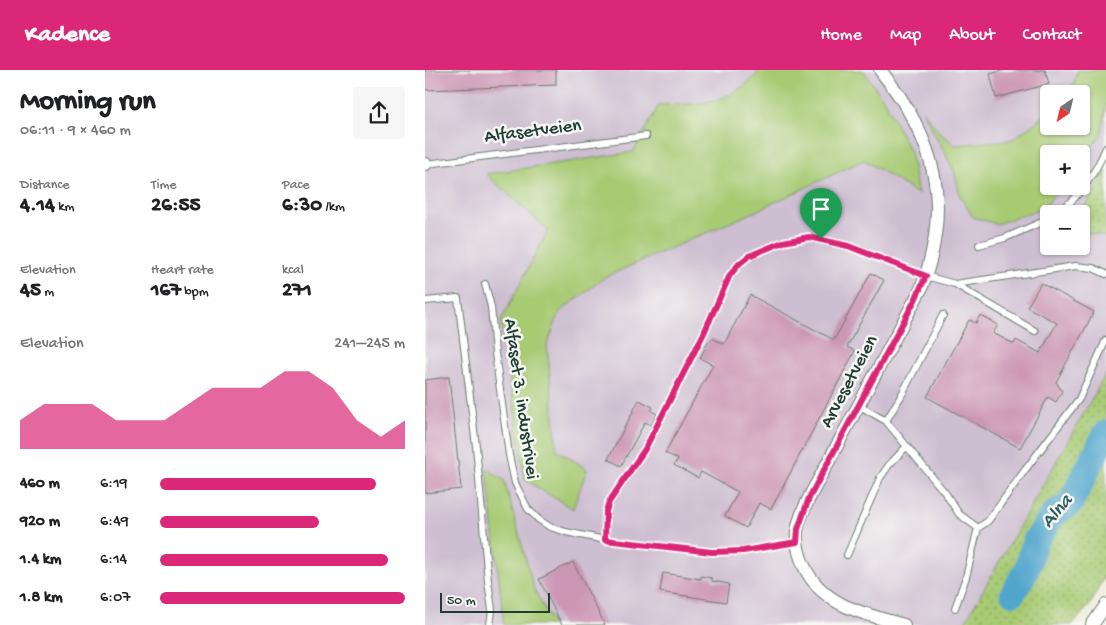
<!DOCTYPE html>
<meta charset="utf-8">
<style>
body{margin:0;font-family:"Gochi Hand",sans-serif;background:#f6f6f6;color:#202124;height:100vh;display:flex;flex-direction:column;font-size:19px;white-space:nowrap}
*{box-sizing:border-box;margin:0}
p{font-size:16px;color:#757577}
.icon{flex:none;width:28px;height:28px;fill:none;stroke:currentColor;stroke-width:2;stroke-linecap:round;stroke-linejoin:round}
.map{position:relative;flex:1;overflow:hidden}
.details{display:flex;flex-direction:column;background:#fff;width:425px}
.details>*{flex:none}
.needle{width:32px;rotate:215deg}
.controls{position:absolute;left:615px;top:15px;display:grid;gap:10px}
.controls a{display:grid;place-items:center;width:50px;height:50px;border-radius:5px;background:#fff;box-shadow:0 1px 4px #0004;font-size:25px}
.scale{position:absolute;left:15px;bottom:12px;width:110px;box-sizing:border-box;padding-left:5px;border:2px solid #1f3d34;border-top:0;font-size:14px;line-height:18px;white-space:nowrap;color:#1f3d34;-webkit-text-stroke:4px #f6f6f2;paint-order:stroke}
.pin{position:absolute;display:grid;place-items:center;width:42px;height:42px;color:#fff;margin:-51px -21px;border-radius:50% 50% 50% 0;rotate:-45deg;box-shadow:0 0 5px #0007}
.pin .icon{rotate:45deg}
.round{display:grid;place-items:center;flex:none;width:52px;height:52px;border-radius:5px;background:#f6f6f6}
.head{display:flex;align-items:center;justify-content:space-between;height:85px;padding:0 20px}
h1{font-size:28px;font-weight:700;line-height:38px}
.metrics{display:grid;grid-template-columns:repeat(3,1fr);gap:8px;height:85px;padding:5px 20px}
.metrics div{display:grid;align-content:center}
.metrics b{font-size:21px;font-weight:700}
.metrics small{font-size:14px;font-weight:400}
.metrics p{font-size:14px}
.chart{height:140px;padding:10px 20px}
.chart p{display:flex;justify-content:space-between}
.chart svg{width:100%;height:90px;margin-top:5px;fill:#db2777;opacity:.7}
ul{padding:0 20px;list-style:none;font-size:16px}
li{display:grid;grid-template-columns:80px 60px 1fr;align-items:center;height:38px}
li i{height:12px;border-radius:6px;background:#db2777}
header{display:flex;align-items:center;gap:30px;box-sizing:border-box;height:70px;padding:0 25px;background:#db2777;color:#fff}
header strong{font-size:24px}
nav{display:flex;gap:28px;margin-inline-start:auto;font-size:18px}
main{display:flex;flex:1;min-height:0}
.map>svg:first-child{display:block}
.industrial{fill:#cebed1;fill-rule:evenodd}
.green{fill:#a8ca73;stroke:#648454}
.park{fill:url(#park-dots);stroke:#648454}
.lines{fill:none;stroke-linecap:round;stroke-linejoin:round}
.river{stroke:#51a6cd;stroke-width:26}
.building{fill:#cc96b5}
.lane-casing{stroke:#687b6e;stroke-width:8}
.street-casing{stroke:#687b6e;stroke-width:14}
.lane{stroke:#fff;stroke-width:6}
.street{stroke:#fff;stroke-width:12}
.route-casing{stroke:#fff;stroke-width:10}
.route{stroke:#db2777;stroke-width:6}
.labels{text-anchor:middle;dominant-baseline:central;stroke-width:5;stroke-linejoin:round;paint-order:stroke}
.street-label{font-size:19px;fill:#1f3d34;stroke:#f6f6f2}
.water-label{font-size:20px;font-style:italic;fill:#2e5c62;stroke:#f6f6f2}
</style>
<header>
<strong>Kadence</strong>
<nav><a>Home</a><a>Map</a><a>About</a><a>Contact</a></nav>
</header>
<main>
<section class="details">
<div class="head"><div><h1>Morning run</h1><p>06:11 · 9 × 460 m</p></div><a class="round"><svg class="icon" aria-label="share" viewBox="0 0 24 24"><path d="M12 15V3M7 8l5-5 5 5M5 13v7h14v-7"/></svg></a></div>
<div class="metrics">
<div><p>Distance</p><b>4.14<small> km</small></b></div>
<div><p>Time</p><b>26:55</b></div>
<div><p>Pace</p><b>6:30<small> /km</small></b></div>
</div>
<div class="metrics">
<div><p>Elevation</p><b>45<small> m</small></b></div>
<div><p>Heart rate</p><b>167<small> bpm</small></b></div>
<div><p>kcal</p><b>271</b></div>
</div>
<div class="chart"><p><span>Elevation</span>241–245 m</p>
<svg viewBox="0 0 160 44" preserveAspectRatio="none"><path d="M0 44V30L10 22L20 22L30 22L40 30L50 30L60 30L70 22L80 14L90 14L100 14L110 6L120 6L130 14L140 30L150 38L160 30V44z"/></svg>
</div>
<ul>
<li><b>460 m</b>6:19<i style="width:88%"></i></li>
<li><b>920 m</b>6:49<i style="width:65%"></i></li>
<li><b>1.4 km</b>6:14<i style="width:93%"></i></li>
<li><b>1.8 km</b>6:07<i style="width:100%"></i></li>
</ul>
</section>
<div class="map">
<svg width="681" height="555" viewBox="0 0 681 555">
<defs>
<pattern id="park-dots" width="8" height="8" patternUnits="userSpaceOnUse" patternTransform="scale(1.25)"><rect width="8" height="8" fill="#a8ca73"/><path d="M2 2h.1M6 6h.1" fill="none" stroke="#88a55f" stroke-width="1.8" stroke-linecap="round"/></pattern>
</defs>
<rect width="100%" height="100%" fill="#f6f6f2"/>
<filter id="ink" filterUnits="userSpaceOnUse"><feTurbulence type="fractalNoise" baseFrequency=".02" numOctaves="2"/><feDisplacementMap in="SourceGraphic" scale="10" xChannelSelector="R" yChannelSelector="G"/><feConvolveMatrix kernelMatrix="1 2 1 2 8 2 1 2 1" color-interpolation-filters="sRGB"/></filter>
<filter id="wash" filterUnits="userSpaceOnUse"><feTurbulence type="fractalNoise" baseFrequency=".0096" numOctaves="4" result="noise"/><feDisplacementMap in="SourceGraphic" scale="20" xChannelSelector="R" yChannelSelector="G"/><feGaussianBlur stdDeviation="1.12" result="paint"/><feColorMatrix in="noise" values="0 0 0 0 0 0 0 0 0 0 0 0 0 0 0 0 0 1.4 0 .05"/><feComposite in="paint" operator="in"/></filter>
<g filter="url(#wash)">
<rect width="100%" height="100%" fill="#f0eddb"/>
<path class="industrial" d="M 0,0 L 681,0 L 681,101 L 656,144 L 624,144 L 624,176 L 656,176 L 656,161 L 681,167 L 681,304 L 540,552 L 546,555 L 0,555 ZM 624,24 L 656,24 L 656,56 L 624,56 ZM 624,84 L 656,84 L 656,116 L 624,116 Z"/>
<path class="green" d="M 336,0 L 438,0 L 461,33 L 485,82 L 493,124 L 439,90 L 329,142 L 180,207 L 135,242 L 122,275 L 132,380 L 162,399 L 148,439 L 100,410 L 76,251 L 123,160 L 61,104 L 208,82 L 234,35 C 280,33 302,36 336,0 Z
M 653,0 L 681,0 L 681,34 L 676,65 L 656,90 L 656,84 L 624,84 L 624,116 L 636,116 L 619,138 L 571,154 L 548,147 L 535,126 L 529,101 L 498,41 L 516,64 L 530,75 L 586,70 L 606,56 L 624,41 L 624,56 L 656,56 L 656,24 L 641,24 L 649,12 Z
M 62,399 L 79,410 L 109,519 L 128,555 L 79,555 Z"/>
<path class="park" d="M 681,101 L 681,167 L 656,161 L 656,144 Z
M 681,304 L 681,503 L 665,535 L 647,555 L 546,555 L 540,552 Z"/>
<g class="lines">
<path class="river" d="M 588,523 L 601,501 L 610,471 L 630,443 L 645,434 L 681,363"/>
</g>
<g id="blocks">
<path class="building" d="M 0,0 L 131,0 L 131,15 L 0,20 Z
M 580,0 L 620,0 L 624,14 L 571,28 L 565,4 Z
M 446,203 L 459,210 L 422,277 L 430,281 L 346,439 L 334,433 L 321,458 L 300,446 L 313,422 L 276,402 L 273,408 L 249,395 L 253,389 L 240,383 L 288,295 L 275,288 L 284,271 L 285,272 L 287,268 L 299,274 L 325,225 L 409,270 Z
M 616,213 L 669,242 L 631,312 L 637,321 L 631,332 L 623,327 L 595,378 L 502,327 L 544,250 L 551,253 L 555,245 L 573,255 L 568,263 L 589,274 L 591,270 L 615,283 L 632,253 L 602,237 Z
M 24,307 L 36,419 L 0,423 L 0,310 Z
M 214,330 L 228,337 L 226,341 L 232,344 L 226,355 L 220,352 L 196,396 L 183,389 Z
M 148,492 L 180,555 L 137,555 L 114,509 Z
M 238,503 L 276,509 L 276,506 L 287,508 L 287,511 L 304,514 L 301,532 L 235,522 Z"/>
</g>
</g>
<g filter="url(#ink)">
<use href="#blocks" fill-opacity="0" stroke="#687b6e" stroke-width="1"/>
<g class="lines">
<defs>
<path id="lane" d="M 1,94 L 221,66
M 631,144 C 655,127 670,104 681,78
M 554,175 L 580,168 L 624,149
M 60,214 L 66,237 L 70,283 L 84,385 L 90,413 L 103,439 L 113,449 L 125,457 L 141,462 L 180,470 L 287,482 L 318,481 L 372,472
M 530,214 L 610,261
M 0,231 L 33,228 L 51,376 L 63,511 L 67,540 L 65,555
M 433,335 L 461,351 L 521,424 L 534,444 L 553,458
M 461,351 L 476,326 L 518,245
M 180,470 L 181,441 L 185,432 L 220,379 L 278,265 L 305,205 L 314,194 L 324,186 L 358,172 L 384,167 L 423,176 L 501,206 L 530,214 L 651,196 L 668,198 L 681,204
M 422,485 L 455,408 L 464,395 L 482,376
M 530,538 L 541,507 L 553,458 L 563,451 L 600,400 L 654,329 L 681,270"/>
<path id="street" d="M 455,0 C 511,69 528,134 496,219 L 393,411 C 385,426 375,444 372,461 C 371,474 374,486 380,498 C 399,537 441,544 479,555
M 0,94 L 1,94
M 667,555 L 681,535"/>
</defs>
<use href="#lane" class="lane-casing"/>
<use href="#street" class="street-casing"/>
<use href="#lane" class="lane"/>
<use href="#street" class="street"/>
</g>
</g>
<g class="lines" filter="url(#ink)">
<defs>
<path id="route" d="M 384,167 L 423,176 L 501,206 L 490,230 L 384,428 L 373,459 L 372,472 L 318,481 L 287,482 L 180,470 L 181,441 L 184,432 L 220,379 L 278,265 L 305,205 L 314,194 L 324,186 L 358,172 Z"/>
</defs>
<use href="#route" class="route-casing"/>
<use href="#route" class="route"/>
</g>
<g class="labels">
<g class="street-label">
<text transform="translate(108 62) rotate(-7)">Alfasetveien</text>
<text transform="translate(425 312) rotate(-62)">Arvesetveien</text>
<text transform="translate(95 329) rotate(82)">Alfaset 3. industrivei</text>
</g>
<g class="water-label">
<text transform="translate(633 442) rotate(-50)">Alna</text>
</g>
</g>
</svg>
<div class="controls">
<a><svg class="needle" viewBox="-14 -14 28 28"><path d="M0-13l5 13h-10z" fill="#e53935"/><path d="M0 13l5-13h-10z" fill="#757577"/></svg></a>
<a>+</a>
<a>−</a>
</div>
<div class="scale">50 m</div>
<div class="pin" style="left:396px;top:169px;background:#1e9e55"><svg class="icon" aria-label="arrive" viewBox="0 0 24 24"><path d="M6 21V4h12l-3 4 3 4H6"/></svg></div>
</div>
</main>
